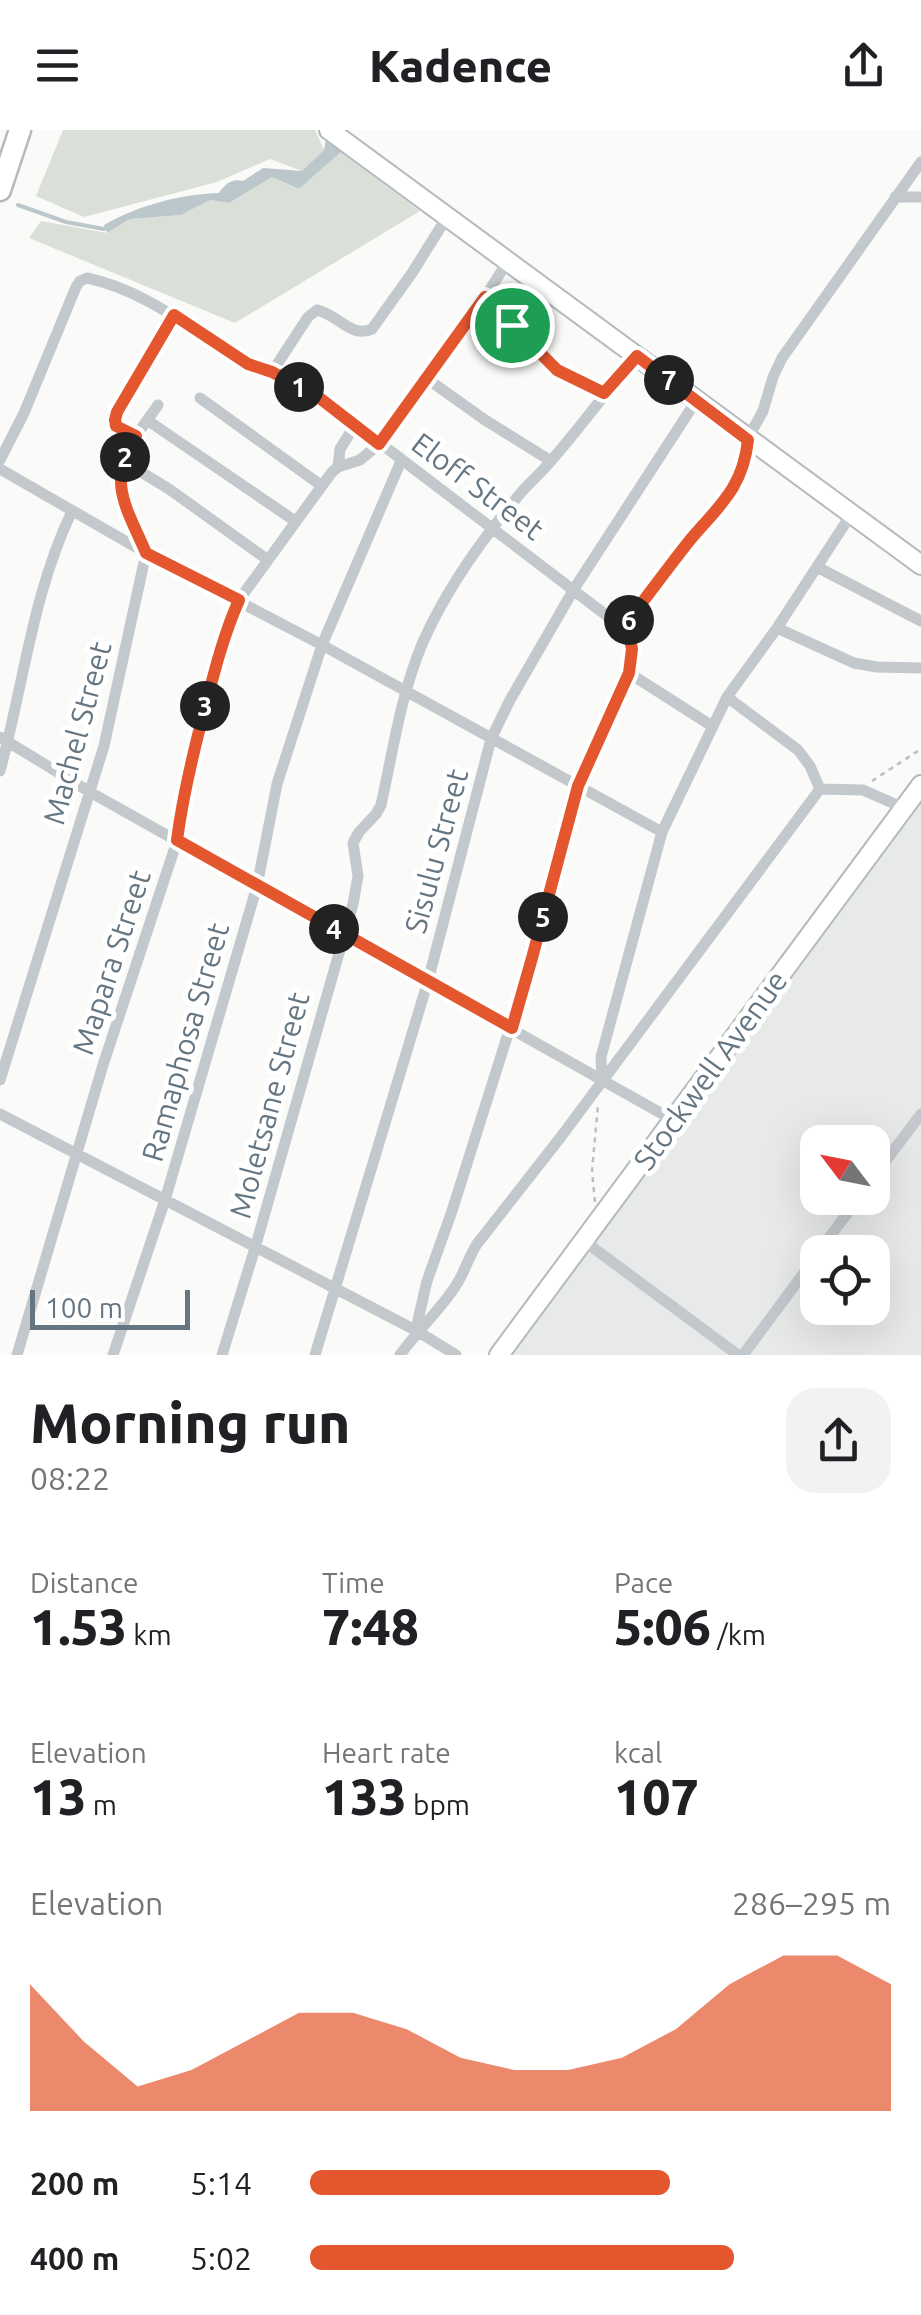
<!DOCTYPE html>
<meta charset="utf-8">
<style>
body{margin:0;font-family:Ubuntu,sans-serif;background:#f2f2f2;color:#202124;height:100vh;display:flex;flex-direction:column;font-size:38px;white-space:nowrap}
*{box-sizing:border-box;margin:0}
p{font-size:32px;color:#757577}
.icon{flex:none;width:55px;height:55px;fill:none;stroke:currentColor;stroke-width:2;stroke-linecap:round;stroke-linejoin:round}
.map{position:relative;height:1225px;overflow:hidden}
.details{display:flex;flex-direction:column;background:#fff;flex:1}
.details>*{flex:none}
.needle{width:65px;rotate:302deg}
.fabs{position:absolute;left:800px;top:995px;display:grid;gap:20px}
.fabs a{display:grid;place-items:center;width:90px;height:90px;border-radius:20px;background:#fff;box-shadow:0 10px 40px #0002;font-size:50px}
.scale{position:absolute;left:30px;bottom:25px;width:160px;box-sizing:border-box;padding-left:10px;border:5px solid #657683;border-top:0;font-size:28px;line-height:35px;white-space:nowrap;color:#657683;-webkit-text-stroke:8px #fff;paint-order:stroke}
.pin{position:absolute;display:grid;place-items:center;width:85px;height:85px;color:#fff;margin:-42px;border:5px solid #fff;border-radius:50%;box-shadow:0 2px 10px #0007}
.km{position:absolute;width:50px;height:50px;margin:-25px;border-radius:50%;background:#222;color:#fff;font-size:28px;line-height:50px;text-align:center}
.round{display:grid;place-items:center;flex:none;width:105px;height:105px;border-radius:30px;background:#f2f2f2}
.summary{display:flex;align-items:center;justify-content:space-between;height:170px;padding:0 30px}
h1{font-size:55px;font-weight:800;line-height:75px}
.metrics{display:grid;grid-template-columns:repeat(3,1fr);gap:15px;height:170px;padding:10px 30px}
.metrics div{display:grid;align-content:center}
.metrics b{font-size:50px;font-weight:800}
.metrics small{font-size:28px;font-weight:400}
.metrics p{font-size:28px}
.chart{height:280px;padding:20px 30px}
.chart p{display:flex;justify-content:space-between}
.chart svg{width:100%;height:180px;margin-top:10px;fill:#e4572e;opacity:.7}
ul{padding:0 30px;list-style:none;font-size:32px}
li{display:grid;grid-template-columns:160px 120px 1fr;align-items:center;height:75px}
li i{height:25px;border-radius:12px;background:#e4572e}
header{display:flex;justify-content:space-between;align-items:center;height:130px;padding:0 30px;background:#fff;font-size:45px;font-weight:800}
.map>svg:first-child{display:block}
.built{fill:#e8e9e9;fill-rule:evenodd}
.green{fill:#dadfd7}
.water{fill:#bbc7cb}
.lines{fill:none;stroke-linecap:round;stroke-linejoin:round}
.stream{stroke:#bbc7cb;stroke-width:4}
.secondary-casing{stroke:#b3babf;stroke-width:22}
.highway-casing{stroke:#b4b9bd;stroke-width:25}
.path{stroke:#bbbfc2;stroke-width:2.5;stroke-dasharray:5 5;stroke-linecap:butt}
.street{stroke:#c3c8cc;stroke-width:11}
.secondary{stroke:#fff;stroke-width:18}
.highway{stroke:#fff;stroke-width:20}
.route-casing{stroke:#fff;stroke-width:20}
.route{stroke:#e4572e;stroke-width:12}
.labels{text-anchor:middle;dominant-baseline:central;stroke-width:10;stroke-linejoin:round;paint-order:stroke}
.street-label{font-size:30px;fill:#657683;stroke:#fff}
</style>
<header><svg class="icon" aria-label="menu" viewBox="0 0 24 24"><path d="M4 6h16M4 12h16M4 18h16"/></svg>Kadence<svg class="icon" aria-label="share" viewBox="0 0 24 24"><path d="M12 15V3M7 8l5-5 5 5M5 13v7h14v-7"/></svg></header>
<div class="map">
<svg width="921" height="1225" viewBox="0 0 921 1225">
<rect width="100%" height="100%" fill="#fafaf8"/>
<path class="built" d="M 921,668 L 921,1225 L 511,1225 ZM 818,1012 L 872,1012 L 872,1068 L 818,1068 ZM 818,1122 L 872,1122 L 872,1178 L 818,1178 Z"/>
<path class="green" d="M 63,0 L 315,0 L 324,20 L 302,41 L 270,29 L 217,52 L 84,87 L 36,66 Z
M 341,22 L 420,81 L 235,193 L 29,108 L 41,91 L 107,103 L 130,89 L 181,85 L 210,70 L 229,73 L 272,47 L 299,59 Z"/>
<path class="water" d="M 326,9 L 341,22 L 299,59 L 272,47 L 229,73 L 210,70 L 181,85 L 130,89 L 107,103 L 104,95 C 137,76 180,64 219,63 C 225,54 232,48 243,51 L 263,38 L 302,41 L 324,20 Z"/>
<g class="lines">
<path class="stream" d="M 18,75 L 66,92 L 104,99 L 109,96"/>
<defs>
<path id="secondary" d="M 329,0 L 921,435
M 499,1225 L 921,655"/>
<path id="highway" d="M 0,60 L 20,0"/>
</defs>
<use href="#secondary" class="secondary-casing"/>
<use href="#highway" class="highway-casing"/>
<path class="path" d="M 872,651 L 921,619
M 595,1072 L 592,1041 L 598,975"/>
<path class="street" d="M 895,67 L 921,67
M 485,167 L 557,241 L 604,263
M 272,242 L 308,187 L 317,180 C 337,184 352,209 372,199 L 412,143 L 447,87
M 426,248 L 485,290 L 551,331
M 200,268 L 322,356
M 147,290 L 295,391
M 136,306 L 116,296 L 115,287 L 174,185
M 0,330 L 24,283 L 76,157 L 80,151 L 87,148 C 149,161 196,204 250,234 C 257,238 264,239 272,242 C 295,251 318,267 338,281 L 623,498 C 633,513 634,526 629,543 L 712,596
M 123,331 L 169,359 L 268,430
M 338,337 L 340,319 L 355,295
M 0,339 L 146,423 L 322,515 L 662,702
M 817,437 L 921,491
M 623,498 L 692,408 L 721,377 L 729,365 L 743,337 L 747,310 L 763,281 L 773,247 L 782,228 L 921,32
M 777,498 L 854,533 L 877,537 L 921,538
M 727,567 L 798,620 L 810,636 L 820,659 L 863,660 L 904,678
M 0,607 L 90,662 L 673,990
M 0,641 C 24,553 32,465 72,381
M 602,949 L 601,927 L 662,702 L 727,567 L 777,498 L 852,383
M 0,950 L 104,616 L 146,423 L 121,361 L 120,341 L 131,313 L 158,275
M 0,984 L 417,1201 L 456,1225
M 872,1049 L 921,984
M 584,1111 L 738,1225
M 818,1122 L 859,1068
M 417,1201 L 418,1190 L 427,1151 L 452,1081 L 532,828 L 578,656 L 629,543
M 17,1225 L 103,935 L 177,711 L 187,649 L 227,498 L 239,470 L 332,342 L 338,337 L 360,330 L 379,314 L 485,167 L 508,131
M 113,1225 L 165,1070 L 257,756 L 277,654 L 322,515 L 401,331
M 222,1225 L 255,1118 L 353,774 L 358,746 L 353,713 L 359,702 L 376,684 L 381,675 C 393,621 401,563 423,512 C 445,462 483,408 519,365 C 528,354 540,344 550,332 C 580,298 607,260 637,226
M 315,1225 L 428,851 L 491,609 L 510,570 L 574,459 L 696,271
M 400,1225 C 417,1201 439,1181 455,1157 C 464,1144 468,1128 477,1114 L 560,1008 L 820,659
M 743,1225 L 818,1124"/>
<use href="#secondary" class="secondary"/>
<use href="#highway" class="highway"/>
</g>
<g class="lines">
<defs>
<path id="route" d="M 485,167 L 557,240 L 604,263 L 637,226 L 748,310 C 743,358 719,376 690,410 C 667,439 645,469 623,498 L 630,509 L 632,519 L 629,543 L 578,656 L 532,828 L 512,898 L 177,710 C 183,664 194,619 206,574 C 215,539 224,504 239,470 L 146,423 C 127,378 106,352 136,306 L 116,296 L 115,290 L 117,282 L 174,185 L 248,234 L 272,242 L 317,266 L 379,314 Z"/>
</defs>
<use href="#route" class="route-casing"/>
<use href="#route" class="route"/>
</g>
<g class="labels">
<g class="street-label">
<text transform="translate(478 356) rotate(37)">Eloff Street</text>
<text transform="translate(77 603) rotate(-75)">Machel Street</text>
<text transform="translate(436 721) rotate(-75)">Sisulu Street</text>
<text transform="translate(111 832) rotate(-72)">Mapara Street</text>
<text transform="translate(185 912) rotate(-74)">Ramaphosa Street</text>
<text transform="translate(710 940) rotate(-54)">Stockwell Avenue</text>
<text transform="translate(269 975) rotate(-75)">Moletsane Street</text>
</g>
</g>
</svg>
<div class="fabs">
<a><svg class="needle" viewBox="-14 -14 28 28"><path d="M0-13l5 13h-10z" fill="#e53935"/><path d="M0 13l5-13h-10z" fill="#757577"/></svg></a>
<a><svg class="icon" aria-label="locate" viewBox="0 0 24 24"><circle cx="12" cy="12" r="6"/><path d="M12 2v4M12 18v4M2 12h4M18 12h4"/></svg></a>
</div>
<div class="scale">100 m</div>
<div class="pin" style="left:512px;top:195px;background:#1e9e55"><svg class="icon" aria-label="arrive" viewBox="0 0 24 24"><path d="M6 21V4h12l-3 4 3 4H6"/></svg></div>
<b class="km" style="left:299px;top:257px">1</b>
<b class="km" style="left:125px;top:327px">2</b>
<b class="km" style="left:205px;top:576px">3</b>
<b class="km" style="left:334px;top:799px">4</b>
<b class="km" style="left:543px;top:787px">5</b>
<b class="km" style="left:629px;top:490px">6</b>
<b class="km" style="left:669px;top:250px">7</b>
</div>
<section class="details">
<div class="summary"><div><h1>Morning run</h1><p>08:22</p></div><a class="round"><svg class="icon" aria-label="share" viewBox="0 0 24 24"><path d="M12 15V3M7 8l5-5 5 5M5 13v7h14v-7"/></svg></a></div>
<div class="metrics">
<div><p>Distance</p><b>1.53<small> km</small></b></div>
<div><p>Time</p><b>7:48</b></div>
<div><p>Pace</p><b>5:06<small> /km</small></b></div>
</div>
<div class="metrics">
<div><p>Elevation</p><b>13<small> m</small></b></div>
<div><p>Heart rate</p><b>133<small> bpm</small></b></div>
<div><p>kcal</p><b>107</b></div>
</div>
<div class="chart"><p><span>Elevation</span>286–295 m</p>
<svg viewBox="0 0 160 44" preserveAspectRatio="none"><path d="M0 44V13L10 27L20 38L30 34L40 27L50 20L60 20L70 24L80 31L90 34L100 34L110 31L120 24L130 13L140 6L150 6L160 13V44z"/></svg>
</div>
<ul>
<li><b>200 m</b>5:14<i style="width:62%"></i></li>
<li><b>400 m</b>5:02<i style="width:73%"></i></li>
</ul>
</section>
